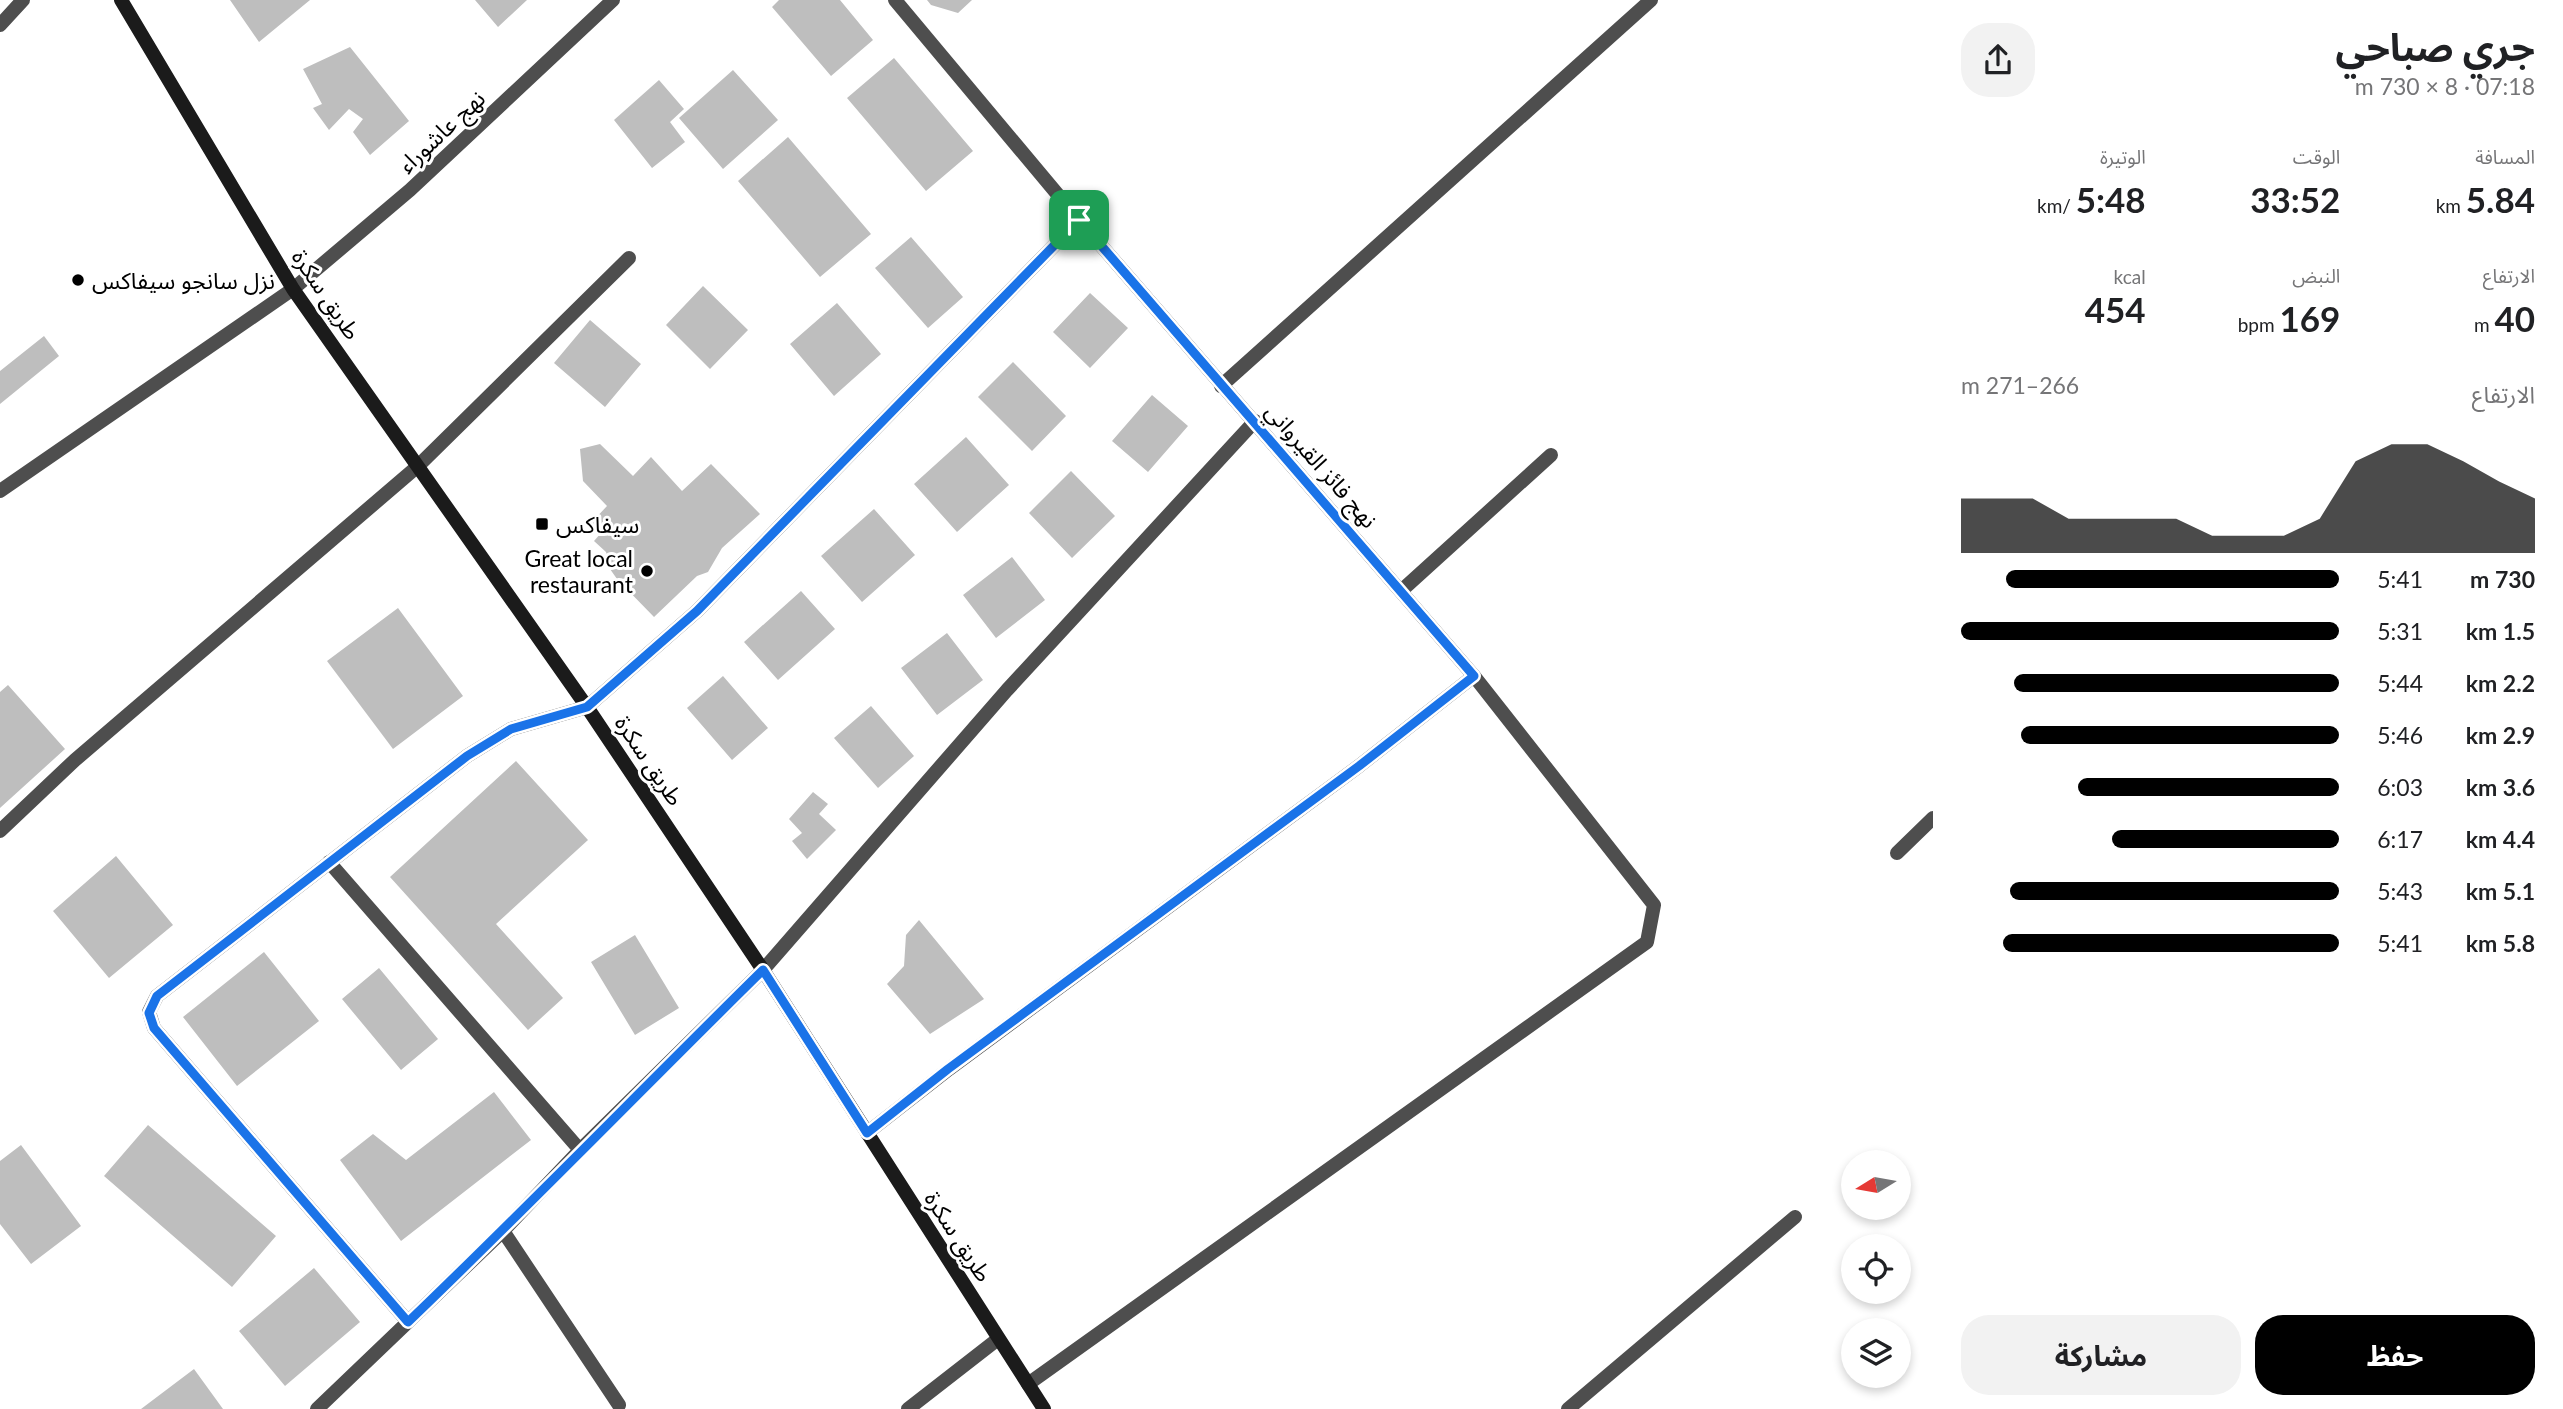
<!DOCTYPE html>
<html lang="ar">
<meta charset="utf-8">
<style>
body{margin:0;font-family:Lato,"Noto Sans Arabic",sans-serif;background:#f2f2f2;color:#202124;direction:rtl;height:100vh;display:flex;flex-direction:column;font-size:26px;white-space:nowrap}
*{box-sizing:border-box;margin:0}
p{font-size:23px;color:#757577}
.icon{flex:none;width:38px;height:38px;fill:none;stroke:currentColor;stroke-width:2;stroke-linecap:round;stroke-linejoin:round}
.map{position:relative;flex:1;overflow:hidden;direction:ltr}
.drawer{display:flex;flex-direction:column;background:#fff;width:630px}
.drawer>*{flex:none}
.needle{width:46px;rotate:259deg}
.fabs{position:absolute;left:1841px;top:1150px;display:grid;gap:14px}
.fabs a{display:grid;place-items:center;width:70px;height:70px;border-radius:50%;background:#fff;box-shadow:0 4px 10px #0003;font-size:35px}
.pin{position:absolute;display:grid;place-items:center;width:60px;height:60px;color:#fff;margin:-30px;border-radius:14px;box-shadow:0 4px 10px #0006}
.round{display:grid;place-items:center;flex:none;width:74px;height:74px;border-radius:28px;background:#f2f2f2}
.head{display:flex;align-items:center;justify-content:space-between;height:119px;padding:0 28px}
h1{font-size:38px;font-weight:700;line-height:52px}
.figures{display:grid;grid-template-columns:repeat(3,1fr);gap:10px;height:119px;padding:7px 28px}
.figures div{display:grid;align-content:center}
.figures b{font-size:35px;font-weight:700}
.figures small{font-size:19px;font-weight:400}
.figures p{font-size:19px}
.chart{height:196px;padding:14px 28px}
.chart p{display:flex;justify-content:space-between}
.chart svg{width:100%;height:126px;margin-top:7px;fill:#000;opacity:.7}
.primary-button{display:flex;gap:14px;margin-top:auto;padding:14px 28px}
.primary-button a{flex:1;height:80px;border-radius:28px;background:#000;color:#fff;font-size:28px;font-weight:700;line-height:80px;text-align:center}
.primary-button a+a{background:#f2f2f2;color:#202124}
ul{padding:0 28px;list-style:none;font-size:23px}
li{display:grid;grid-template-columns:112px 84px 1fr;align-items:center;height:52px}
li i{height:18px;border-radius:9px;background:#000}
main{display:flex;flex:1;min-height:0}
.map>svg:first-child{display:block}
.building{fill:#bebebe}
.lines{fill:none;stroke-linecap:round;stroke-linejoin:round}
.service{stroke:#4e4e4e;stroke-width:14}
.minor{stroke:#4e4e4e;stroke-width:14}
.secondary{stroke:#1b1b1b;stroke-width:14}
.route-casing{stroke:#fff;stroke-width:14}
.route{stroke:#1a73e8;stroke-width:9}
.poi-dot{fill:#000;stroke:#fff;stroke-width:2.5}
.labels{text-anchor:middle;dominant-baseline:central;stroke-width:6;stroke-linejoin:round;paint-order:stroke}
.street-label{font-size:23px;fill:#000;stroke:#fff}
.poi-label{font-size:23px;fill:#000;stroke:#fff;text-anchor:start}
</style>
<main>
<section class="drawer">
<div class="head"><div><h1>جري صباحي</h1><p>07:18 · 8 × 730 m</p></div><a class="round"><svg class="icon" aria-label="share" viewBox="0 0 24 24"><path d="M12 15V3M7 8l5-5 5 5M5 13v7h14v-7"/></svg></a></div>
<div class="figures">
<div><p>المسافة</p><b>5.84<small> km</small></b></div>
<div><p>الوقت</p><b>33:52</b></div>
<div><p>الوتيرة</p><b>5:48<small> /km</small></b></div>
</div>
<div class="figures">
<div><p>الارتفاع</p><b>40<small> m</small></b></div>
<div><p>النبض</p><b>169<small> bpm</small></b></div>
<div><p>kcal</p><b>454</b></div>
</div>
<div class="chart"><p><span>الارتفاع</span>266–271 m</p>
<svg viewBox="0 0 160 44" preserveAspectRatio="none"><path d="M0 44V25L10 25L20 25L30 32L40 32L50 32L60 32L70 38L80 38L90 38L100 32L110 12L120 6L130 6L140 12L150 19L160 25V44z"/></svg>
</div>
<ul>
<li><b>730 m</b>5:41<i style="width:88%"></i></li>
<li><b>1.5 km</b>5:31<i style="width:100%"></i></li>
<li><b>2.2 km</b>5:44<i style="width:86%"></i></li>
<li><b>2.9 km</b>5:46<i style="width:84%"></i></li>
<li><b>3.6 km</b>6:03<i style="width:69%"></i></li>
<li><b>4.4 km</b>6:17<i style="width:60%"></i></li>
<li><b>5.1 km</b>5:43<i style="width:87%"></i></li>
<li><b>5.8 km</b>5:41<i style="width:89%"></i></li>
</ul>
<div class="primary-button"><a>حفظ</a><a>مشاركة</a></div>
</section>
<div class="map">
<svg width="1933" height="1409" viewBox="0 0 1933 1409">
<rect width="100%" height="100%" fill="#fff"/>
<path class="building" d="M 230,0 L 310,0 L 259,42 Z
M 475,0 L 527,0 L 498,27 Z
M 779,0 L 840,0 L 873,40 L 831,76 L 772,7 Z
M 927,0 L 972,0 L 958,13 L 931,5 Z
M 350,47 L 409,121 L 370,155 L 353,132 L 363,119 L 349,109 L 329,130 L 313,108 L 322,104 L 303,69 Z
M 894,58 L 973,151 L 926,191 L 847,98 Z
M 733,70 L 778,120 L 723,169 L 679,118 Z
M 659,80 L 684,109 L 670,122 L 685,142 L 652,168 L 614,120 Z
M 788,137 L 871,234 L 820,277 L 738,181 Z
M 911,237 L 963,297 L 928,328 L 875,268 Z
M 703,286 L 748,330 L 710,369 L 666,325 Z
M 1090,293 L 1128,328 L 1090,368 L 1053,332 Z
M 837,303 L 881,354 L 834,396 L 790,344 Z
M 590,320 L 641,364 L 605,407 L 554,363 Z
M 44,336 L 59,356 L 0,404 L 0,371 Z
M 1013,362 L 1066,416 L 1032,451 L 978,397 Z
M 1152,395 L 1188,426 L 1148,472 L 1112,441 Z
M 966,437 L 1009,485 L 957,532 L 914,484 Z
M 600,444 L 633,476 L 651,457 L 682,491 L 711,464 L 760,514 L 722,548 L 708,572 L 697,576 L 654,617 L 617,579 L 610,569 L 606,552 L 594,541 L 601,533 L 591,523 L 607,506 L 583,481 L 580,449 Z
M 1071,471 L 1115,516 L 1072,558 L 1029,513 Z
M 874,509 L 915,555 L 862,602 L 821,556 Z
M 1012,557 L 1045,600 L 996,638 L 963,595 Z
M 801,591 L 835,629 L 778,680 L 744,642 Z
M 398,608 L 463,696 L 393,749 L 327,661 Z
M 947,633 L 983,680 L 937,715 L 901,668 Z
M 723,676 L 768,728 L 732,760 L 687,708 Z
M 8,685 L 65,749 L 0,808 L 0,692 Z
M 871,706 L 914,756 L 878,788 L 834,738 Z
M 516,761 L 588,840 L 496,924 L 563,998 L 528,1030 L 390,877 Z
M 813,792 L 828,804 L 819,814 L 836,830 L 807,859 L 792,841 L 802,833 L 789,819 Z
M 116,856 L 173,925 L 109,978 L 53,911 Z
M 919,920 L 984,999 L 930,1034 L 887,984 L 904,966 L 906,935 Z
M 635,935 L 679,1008 L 635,1035 L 591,962 Z
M 264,952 L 319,1021 L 237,1086 L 183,1017 Z
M 379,968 L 438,1039 L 401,1070 L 342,999 Z
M 494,1092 L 531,1140 L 401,1241 L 340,1160 L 373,1134 L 406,1160 Z
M 148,1125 L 276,1236 L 232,1287 L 104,1176 Z
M 21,1145 L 81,1226 L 31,1264 L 0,1224 L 0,1161 Z
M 314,1268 L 360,1322 L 285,1386 L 239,1331 Z
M 194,1369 L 223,1409 L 141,1409 Z"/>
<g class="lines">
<path class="service" d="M 0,25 L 23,0"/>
<path class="minor" d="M 895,0 L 1079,220 L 1474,676 L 1654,905 L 1647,942 L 1028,1384
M 1221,386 L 1651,0
M 0,491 L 293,289 L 410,190 L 613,0
M 1401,591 L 1551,455
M 0,831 L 75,760 L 418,466 L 629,258
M 1897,853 L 1933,818
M 329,862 L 580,1150
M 867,1133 L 949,1069 L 1359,766 L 1474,676
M 503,1231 L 619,1405
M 408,1322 L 154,1028 L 149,1012 L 157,996 L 467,756 L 511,729 L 587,707 L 697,611 L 1079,220
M 317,1409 L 503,1231 L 580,1150 L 763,970 L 1007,690 L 1255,421
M 908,1409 L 998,1339
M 1568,1409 L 1795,1217"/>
<path class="secondary" d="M 121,0 L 293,289 L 587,707 L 763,970 L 1044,1409"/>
</g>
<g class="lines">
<defs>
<path id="route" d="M 1079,220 L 1474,676 L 1359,766 L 948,1069 L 867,1133 L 763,970 C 644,1087 528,1207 408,1322 L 154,1028 L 149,1013 L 157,996 L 467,756 L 511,729 L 587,707 L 697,611 Z"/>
</defs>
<use href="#route" class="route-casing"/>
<use href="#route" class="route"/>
</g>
<g class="poi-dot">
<circle cx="78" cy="280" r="7"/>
<rect x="535" y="517" width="14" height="14" rx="3.5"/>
<circle cx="647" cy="571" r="7"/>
</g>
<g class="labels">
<g class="street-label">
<text transform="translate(441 131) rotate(-43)">نهج عاشوراء</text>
<text transform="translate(327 294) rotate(56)">طريق سكرة</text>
<text transform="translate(1322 465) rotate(49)">نهج فائز القيرواني</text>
<text transform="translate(650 760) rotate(56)">طريق سكرة</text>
<text transform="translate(959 1236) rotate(57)">طريق سكرة</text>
</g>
<g class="poi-label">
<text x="92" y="280">نزل سانجو سيفاكس</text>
<text x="556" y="524">سيفاكس</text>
<text x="633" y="558" text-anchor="end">Great local<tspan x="633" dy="26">restaurant</tspan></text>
</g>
</g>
</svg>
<div class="fabs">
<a><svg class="needle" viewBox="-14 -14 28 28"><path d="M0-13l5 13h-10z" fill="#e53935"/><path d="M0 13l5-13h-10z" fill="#757577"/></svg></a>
<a><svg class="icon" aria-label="locate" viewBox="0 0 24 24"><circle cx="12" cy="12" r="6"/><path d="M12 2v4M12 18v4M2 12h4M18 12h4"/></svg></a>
<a><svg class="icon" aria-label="layers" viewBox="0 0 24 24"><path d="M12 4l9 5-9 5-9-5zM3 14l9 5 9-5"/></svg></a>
</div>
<div class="pin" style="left:1079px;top:220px;background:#1e9e55"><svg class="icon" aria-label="arrive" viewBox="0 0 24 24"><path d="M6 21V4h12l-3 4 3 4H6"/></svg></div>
</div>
</main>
